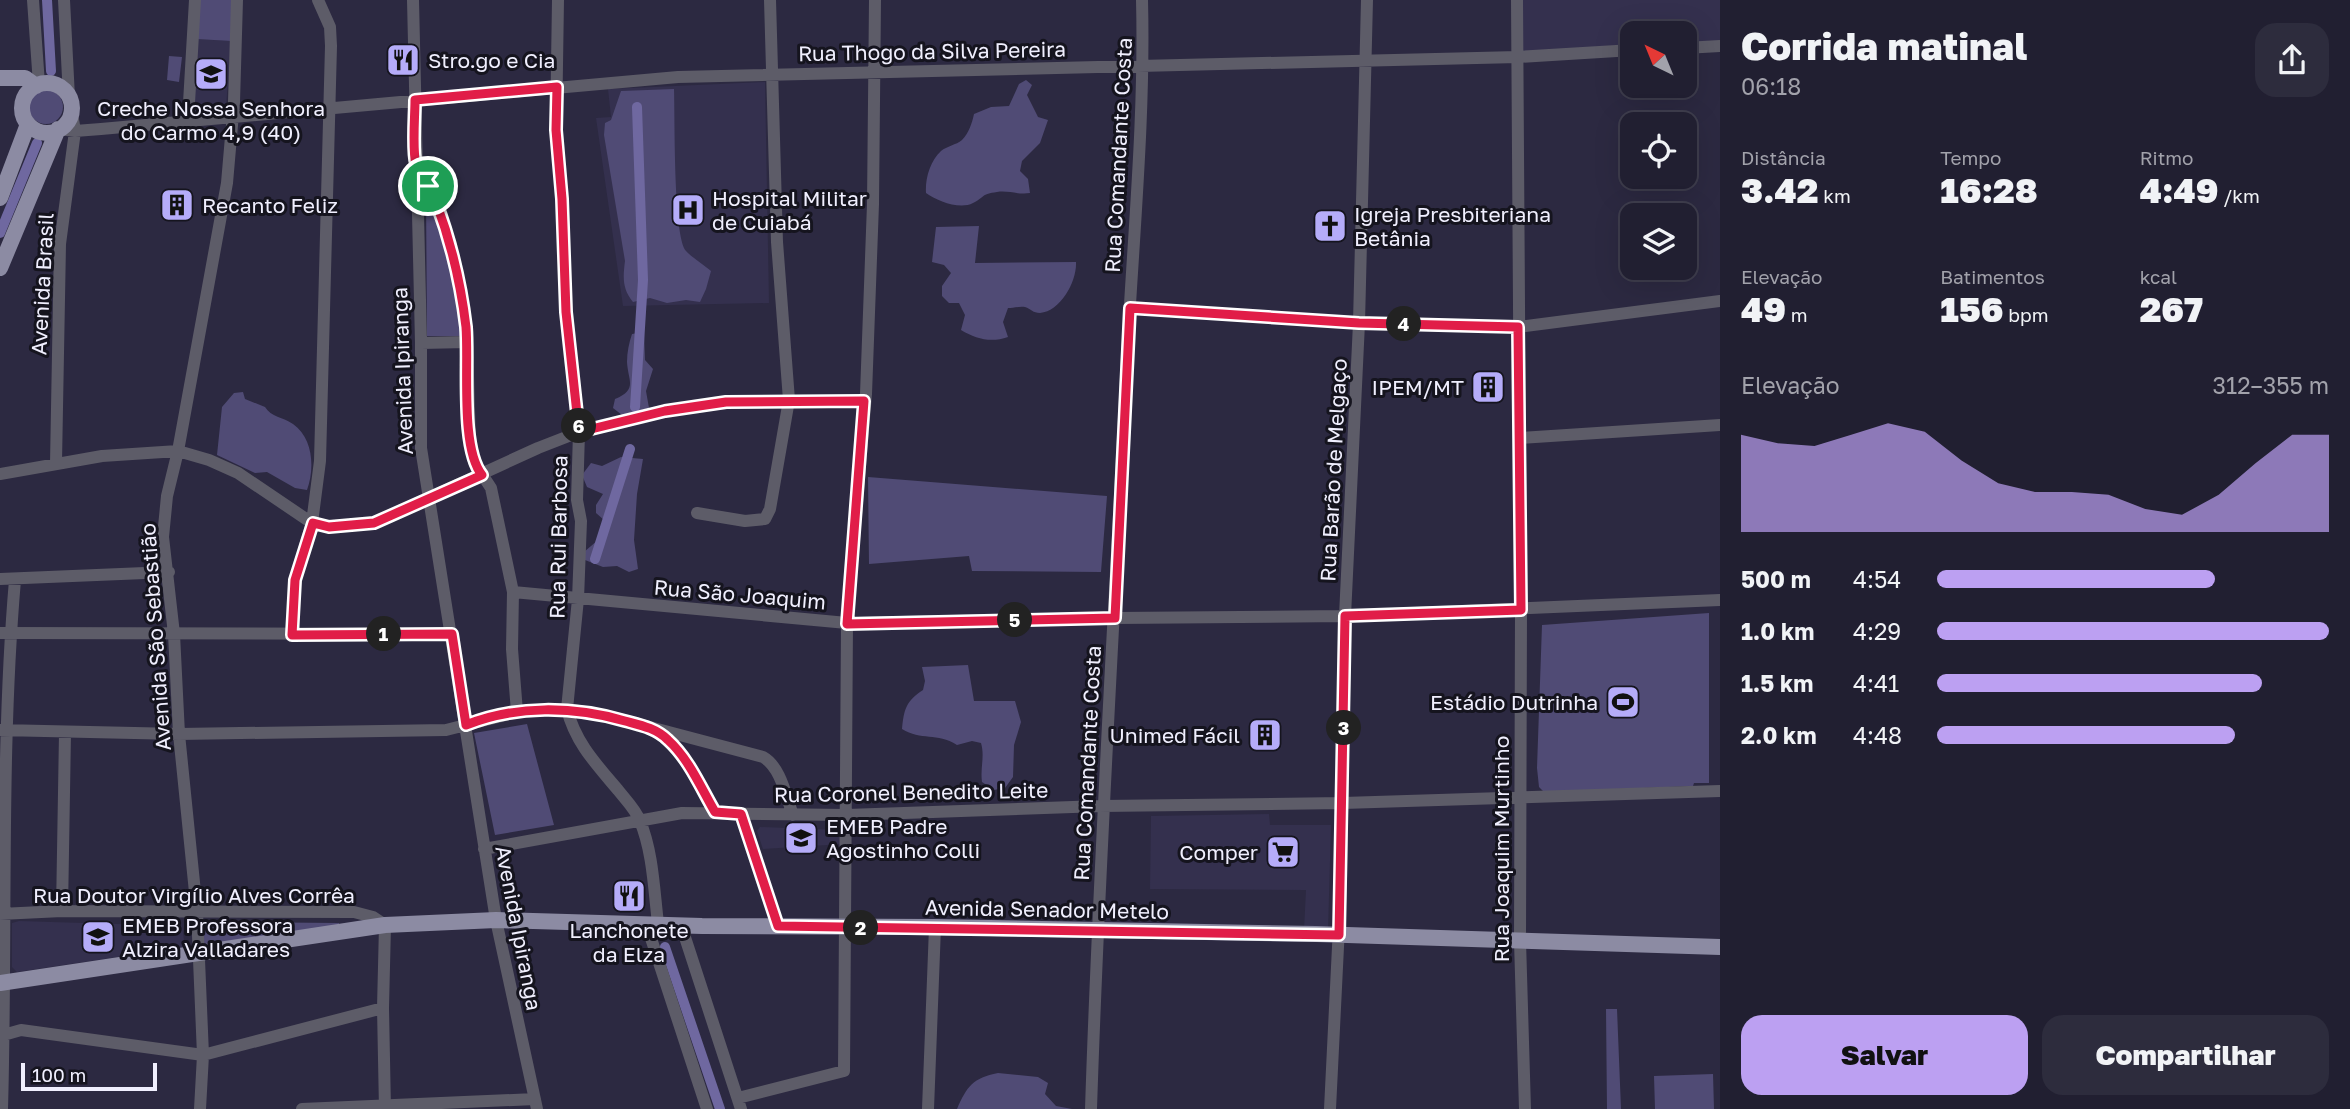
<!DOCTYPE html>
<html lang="pt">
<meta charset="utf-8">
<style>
body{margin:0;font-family:"Golos Text",sans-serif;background:#2d2c3d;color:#f1f3f6;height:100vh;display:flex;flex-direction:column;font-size:26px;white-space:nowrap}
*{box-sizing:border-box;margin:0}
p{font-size:23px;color:#a2a2ab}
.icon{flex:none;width:38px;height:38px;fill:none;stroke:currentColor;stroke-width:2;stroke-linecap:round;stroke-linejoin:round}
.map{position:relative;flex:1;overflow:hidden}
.drawer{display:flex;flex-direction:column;background:#211f31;width:630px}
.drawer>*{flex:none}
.needle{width:46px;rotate:317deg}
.buttons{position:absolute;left:1620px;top:21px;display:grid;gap:14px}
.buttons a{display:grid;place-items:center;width:77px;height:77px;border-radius:14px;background:#211f31;box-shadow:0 7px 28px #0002,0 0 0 2px #3e3d4d;font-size:35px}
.scale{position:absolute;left:21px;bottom:18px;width:136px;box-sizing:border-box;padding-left:7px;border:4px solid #f0effe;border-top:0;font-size:19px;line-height:24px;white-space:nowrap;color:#f0effe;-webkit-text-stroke:5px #15141e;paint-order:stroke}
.pin{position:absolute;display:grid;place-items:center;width:60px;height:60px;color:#fff;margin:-30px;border:4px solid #fff;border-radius:50%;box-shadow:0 2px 7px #0007}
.km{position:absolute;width:35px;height:35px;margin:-18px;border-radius:50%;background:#222;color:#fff;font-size:19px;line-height:35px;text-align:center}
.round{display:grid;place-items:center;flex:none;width:74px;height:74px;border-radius:21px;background:#2d2c3d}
.overview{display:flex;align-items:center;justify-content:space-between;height:119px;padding:0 21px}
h1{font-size:38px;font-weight:800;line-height:52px}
.stats{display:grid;grid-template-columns:repeat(3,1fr);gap:10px;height:119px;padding:7px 21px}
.stats div{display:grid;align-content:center}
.stats b{font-size:35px;font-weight:800}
.stats small{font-size:19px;font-weight:400}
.stats p{font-size:19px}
.chart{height:196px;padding:14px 21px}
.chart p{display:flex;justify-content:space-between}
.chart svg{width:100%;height:126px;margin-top:7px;fill:#bca0f2;opacity:.7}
.primary-button{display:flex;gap:14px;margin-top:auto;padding:14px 21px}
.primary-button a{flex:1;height:80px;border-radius:21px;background:#bca0f2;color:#111;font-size:28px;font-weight:800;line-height:80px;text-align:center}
.primary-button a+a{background:#2d2c3d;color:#f1f3f6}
ul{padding:0 21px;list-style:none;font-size:23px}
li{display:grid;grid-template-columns:112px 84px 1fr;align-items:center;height:52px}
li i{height:18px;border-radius:9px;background:#bca0f2}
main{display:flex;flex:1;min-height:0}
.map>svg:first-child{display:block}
.built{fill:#34304e}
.green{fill:#504b75}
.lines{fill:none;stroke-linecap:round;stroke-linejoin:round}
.canal{stroke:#6f68a0;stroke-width:10}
.minor{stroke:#5d5c68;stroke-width:12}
.major{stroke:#8c8ba3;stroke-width:16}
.route-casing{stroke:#fff;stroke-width:14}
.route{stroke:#e11d48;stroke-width:9}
.labels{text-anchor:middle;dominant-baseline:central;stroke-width:6;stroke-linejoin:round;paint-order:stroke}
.street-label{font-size:21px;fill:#f0effe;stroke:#15141e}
.poi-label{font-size:21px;fill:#f0effe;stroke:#15141e;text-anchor:start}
</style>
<main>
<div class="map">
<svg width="1720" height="1109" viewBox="0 0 1720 1109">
<rect width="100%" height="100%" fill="#2c2941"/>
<path class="built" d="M 1517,0 L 1720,0 L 1720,47 L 1685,48 L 1685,33 L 1633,33 L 1633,51 L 1518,57 Z
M 196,39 L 231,41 L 226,107 L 222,111 L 191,113 Z
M 765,82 L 769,303 L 623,306 L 596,118 L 611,117 L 608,89 Z
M 1269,814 L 1270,825 L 1331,825 L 1328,931 L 1304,930 L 1306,890 L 1150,889 L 1151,816 Z
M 760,827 L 839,830 L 843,833 L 843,844 L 763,849 L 757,831 Z
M 19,921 L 182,926 L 185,947 L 17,972 L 12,967 L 12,923 Z"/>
<path class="green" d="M 198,0 L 232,0 L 231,41 L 196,39 Z
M 169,56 L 182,57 L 179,82 L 167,80 Z
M 1026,80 L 1032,85 L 1027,95 L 1038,117 L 1048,120 L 1040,143 L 1022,161 L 1020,171 L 1028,179 L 1030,193 C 1018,195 1008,190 997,192 C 981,194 985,197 973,203 C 960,210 937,201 926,193 C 925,179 930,161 941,151 C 947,146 956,145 962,140 C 969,133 972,123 974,114 L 991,107 L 1009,106 L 1019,84 Z
M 674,89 C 675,115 673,236 686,251 C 690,256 704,265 711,271 L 706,289 L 700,302 L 686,300 L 667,303 L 650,298 L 633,302 C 622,289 623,277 625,261 L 604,135 L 605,123 L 611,120 L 621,91 Z
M29 107a17 17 0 1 1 34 0a17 17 0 1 1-34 0Z
M 426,194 L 428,195 L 451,264 L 461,336 L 427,336 Z
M 979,226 L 975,263 L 1076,262 C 1077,281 1061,311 1040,313 C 1033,313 1031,309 1025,307 C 1020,306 1013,308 1008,308 L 1003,322 L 1008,337 C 991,343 976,339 961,330 L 965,315 L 959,303 L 949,303 L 942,296 L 942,286 L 951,273 L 944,265 L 932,262 L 936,227 Z
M 644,332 L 645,360 L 653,369 L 646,391 L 649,408 L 622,415 L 613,408 L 615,399 C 638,389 628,381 627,362 C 627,352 629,343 632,334 Z
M 243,392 L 245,399 L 265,407 C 271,417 283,417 293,424 C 313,438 315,468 307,490 L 295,488 L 267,472 L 255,473 L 217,455 L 222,407 L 234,393 Z
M 621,457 L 643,459 L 637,494 L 634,540 L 638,569 L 629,572 L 617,566 L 603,567 L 585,560 L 584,552 L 598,540 L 604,520 L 596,513 L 596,505 L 603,494 L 587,487 L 582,475 L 591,463 L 602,466 Z
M 868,477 L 1107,496 L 1101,572 L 972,571 L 969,556 L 869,564 Z
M 1709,613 L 1709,783 L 1694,783 L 1693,786 L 1544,792 L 1539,787 L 1537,768 L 1542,625 Z
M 968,665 L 974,701 L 1015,701 L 1021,722 L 1014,745 L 1013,777 L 1005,788 L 994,790 L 982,782 C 980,768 985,756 981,743 L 972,741 L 957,745 C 937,732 921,741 902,729 C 904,709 906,701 923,690 L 925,681 L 922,667 Z
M 527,724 L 554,825 L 495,835 L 474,733 Z
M 208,922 L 339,923 L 339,926 L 207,944 L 202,942 L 202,924 Z
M 1606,1009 L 1617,1009 L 1621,1109 L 1607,1109 Z
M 998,1073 L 1038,1077 L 1048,1083 L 1045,1094 L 1056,1106 L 1072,1109 L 957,1109 C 967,1086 973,1078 998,1073 Z
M 1713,1074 L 1714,1109 L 1655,1109 L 1654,1076 Z"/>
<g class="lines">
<path class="canal" d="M 47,0 L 51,71
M 0,233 L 37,143
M 635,407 L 643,280 L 637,107
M 595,559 L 630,449
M 665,947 L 720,1109"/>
<path class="minor" d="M 33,0 L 39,84
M 64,0 L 69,97
M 413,0 L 421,343 L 421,448 L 496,920 L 537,1109
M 558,0 L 556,130 L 562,199 L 566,311 L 579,432 L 577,500 L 581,521 L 578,599 L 567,709 C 575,742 596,764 618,790 C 626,800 636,810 640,821 C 653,852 654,891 658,923
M 1517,0 L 1521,610 L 1520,941 L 1525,1109
M 1685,48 L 1720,46
M 188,120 L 195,0
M 59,129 L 75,131 L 101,129 L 678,77 L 1518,57 L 1633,50
M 416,166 L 440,213 L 451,250 L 462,301 L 467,342 L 470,443 L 474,462 L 491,488 L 513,592 L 512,649 L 517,712
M 1130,308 L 1359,323 L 1518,327 L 1720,301
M 421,343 L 467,342
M 1519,438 L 1720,425
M 56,463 L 60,244 L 75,131 L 71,108
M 0,474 L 102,456 L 178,451 L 209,460 L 238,473 L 312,523 L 329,527 L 374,523 L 538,448 L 579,432 L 665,411 L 726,402 L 864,401
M 697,513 L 745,521 L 765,519 L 770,509 L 789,400 L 777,242 L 770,0
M 0,579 L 169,572
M 513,592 L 847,623 L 1115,618 L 1345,616 L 1720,600
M 0,633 L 452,634
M 292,635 L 295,580 L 312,523 L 320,461 L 331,46 L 330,27 L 318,0
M 0,730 L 179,734 L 446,730 L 517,712 L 567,709 L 608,716 L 763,757 C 781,767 786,797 793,815
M 658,733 C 685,751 699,785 714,812
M 741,814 L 778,926
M 484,849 L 682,813 L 847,815 L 1101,806 L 1343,803 L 1720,791
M 62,911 L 65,733
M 0,914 L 62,911 L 354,912 L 373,917 L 385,925 L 383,1008 L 385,1109
M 646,923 L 707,1109
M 681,925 L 741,1109
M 0,1036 L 21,1030 L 203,1055 L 383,1008
M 738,1098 L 844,1071 L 847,623 L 866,394 L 873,204 L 875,0
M 2,1109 C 7,934 0,754 15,580
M 200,1109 L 203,1055 L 197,912 L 179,734 L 174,634 L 163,537 L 167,496 L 178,451 L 227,183 L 234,102 L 237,0
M 302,1109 L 535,1099
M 928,1109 L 935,927
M 1091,1109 C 1099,858 1115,607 1127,357 C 1133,238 1145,119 1142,0
M 1330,1109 L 1341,886 L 1345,616 L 1359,323 L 1367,0"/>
<path class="major" d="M 0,78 L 25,78 L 36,86
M22 108a25 25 0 1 1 50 0a25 25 0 1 1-50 0Z
M 0,198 L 28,124
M 0,268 L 58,129
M 0,983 L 385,925 L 496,920 L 702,926 L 935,927 L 1316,934 L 1720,947"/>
</g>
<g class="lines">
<defs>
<path id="route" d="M 557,87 L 556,130 L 562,199 L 566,312 L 579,432 L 665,411 L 726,402 L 864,401 L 847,624 L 1115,618 L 1130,308 L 1359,323 L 1518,327 L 1521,610 L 1345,616 L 1339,935 L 778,926 L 741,814 L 715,812 C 701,788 689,759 668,740 C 656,728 640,725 625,721 C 573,706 516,705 466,725 L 452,634 L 292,635 L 295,580 L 313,523 L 329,527 L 374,523 L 482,475 C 460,448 469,364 466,327 C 461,285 451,242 436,202 C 431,190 419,177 416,164 C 412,150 415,116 415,100 Z"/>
</defs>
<use href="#route" class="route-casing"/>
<use href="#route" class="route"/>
</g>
<defs>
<symbol id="restaurant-square" viewBox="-11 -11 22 22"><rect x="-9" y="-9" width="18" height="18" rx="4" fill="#b5acf9" stroke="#15141e"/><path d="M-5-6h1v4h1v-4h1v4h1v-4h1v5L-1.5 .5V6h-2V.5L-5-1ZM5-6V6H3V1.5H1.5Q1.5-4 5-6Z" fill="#111"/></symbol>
<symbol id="school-square" viewBox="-11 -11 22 22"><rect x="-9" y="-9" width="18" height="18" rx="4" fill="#b5acf9" stroke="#15141e"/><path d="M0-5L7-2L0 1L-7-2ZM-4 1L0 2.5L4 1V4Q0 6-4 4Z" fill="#111"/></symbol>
<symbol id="building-square" viewBox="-11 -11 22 22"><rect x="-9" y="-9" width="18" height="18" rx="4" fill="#b5acf9" stroke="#15141e"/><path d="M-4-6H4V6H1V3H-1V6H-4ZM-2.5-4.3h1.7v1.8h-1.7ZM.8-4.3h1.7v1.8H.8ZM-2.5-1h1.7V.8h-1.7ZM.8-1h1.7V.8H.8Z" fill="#111"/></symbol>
<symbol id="hospital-square" viewBox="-11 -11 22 22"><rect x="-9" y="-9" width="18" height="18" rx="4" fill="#b5acf9" stroke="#15141e"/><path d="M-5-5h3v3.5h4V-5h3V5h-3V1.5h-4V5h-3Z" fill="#111"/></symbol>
<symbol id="church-square" viewBox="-11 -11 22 22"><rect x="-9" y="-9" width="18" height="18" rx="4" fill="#b5acf9" stroke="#15141e"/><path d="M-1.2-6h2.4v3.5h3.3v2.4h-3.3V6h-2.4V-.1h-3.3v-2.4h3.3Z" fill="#111"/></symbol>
<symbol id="stadium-square" viewBox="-11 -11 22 22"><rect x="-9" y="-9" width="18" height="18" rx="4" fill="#b5acf9" stroke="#15141e"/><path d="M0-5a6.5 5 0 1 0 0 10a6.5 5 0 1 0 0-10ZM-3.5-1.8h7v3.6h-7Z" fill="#111"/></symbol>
<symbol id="supermarket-square" viewBox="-11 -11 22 22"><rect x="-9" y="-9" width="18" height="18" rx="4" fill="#b5acf9" stroke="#15141e"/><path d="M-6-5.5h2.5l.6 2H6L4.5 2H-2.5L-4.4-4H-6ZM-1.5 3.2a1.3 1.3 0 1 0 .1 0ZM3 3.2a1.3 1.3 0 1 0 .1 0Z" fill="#111"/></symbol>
</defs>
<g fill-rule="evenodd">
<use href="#restaurant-square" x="384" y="41" width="38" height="38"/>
<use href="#school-square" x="192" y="55" width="38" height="38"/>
<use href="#building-square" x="158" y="186" width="38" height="38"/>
<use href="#hospital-square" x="669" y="191" width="38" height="38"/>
<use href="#church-square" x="1311" y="207" width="38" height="38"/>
<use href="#building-square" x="1469" y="368" width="38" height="38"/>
<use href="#stadium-square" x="1604" y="683" width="38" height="38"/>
<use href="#building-square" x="1246" y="716" width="38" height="38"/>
<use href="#school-square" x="782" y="819" width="38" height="38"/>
<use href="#supermarket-square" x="1264" y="833" width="38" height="38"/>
<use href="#restaurant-square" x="610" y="877" width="38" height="38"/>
<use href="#school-square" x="79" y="918" width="38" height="38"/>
</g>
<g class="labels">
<g class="street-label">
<text transform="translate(932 51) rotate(-1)">Rua Thogo da Silva Pereira</text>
<text transform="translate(1118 155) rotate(-87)">Rua Comandante Costa</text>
<text transform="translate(42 284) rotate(-87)">Avenida Brasil</text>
<text transform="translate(402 371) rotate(-92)">Avenida Ipiranga</text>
<text transform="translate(1333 470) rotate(-87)">Rua Barão de Melgaço</text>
<text transform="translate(558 537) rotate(-89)">Rua Rui Barbosa</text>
<text transform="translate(740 594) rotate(5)">Rua São Joaquim</text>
<text transform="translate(155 637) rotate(-94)">Avenida São Sebastião</text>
<text transform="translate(1087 763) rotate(-87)">Rua Comandante Costa</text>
<text transform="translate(911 792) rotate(-1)">Rua Coronel Benedito Leite</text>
<text transform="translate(1501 849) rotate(-90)">Rua Joaquim Murtinho</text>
<text x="194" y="895">Rua Doutor Virgílio Alves Corrêa</text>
<text transform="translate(1047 909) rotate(1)">Avenida Senador Metelo</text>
<text transform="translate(519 928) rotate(79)">Avenida Ipiranga</text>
</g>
<g class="poi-label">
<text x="428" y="60">Stro.go e Cia</text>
<text x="211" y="108" text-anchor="middle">Creche Nossa Senhora<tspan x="211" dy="24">do Carmo 4,9 (40)</tspan></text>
<text x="712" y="198">Hospital Militar<tspan x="712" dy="24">de Cuiabá</tspan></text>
<text x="202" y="205">Recanto Feliz</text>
<text x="1354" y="214">Igreja Presbiteriana<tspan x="1354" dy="24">Betânia</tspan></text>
<text x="1464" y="387" text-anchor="end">IPEM/MT</text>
<text x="1598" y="702" text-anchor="end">Estádio Dutrinha</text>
<text x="1240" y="735" text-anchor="end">Unimed Fácil</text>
<text x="826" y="826">EMEB Padre<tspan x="826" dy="24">Agostinho Colli</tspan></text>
<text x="1258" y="852" text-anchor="end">Comper</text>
<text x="122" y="925">EMEB Professora<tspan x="122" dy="24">Alzira Valladares</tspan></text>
<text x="629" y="930" text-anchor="middle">Lanchonete<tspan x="629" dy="24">da Elza</tspan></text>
</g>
</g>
</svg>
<div class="buttons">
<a><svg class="needle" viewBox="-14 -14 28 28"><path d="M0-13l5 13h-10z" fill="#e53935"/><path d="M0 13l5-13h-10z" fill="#a2a2ab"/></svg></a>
<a><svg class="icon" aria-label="locate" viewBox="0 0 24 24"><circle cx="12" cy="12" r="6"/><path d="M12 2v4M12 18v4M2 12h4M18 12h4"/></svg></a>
<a><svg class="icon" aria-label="layers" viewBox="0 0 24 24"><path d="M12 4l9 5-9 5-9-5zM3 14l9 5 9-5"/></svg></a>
</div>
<div class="scale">100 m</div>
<div class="pin" style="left:428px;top:186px;background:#1e9e55"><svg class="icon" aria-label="arrive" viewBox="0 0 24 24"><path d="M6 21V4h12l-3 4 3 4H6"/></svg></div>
<b class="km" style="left:384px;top:634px">1</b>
<b class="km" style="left:861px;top:928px">2</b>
<b class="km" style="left:1344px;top:728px">3</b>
<b class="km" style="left:1404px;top:324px">4</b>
<b class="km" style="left:1015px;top:620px">5</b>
<b class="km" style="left:579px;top:426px">6</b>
</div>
<section class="drawer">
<div class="overview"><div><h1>Corrida matinal</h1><p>06:18</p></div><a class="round"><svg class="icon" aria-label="share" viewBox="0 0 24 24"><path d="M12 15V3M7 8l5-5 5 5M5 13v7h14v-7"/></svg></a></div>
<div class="stats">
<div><p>Distância</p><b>3.42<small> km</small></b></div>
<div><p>Tempo</p><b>16:28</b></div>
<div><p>Ritmo</p><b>4:49<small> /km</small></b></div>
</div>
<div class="stats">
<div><p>Elevação</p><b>49<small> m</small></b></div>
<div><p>Batimentos</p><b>156<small> bpm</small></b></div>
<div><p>kcal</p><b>267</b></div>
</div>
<div class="chart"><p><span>Elevação</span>312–355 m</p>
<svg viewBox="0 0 160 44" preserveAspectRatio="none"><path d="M0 44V10L10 13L20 14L30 10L40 6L50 9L60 19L70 27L80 30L90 30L100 31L110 36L120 38L130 31L140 20L150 10L160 10V44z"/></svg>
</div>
<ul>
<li><b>500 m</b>4:54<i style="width:71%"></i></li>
<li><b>1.0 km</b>4:29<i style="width:100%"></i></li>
<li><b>1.5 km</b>4:41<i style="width:83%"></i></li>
<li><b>2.0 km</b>4:48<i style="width:76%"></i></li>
</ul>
<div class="primary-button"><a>Salvar</a><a>Compartilhar</a></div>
</section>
</main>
